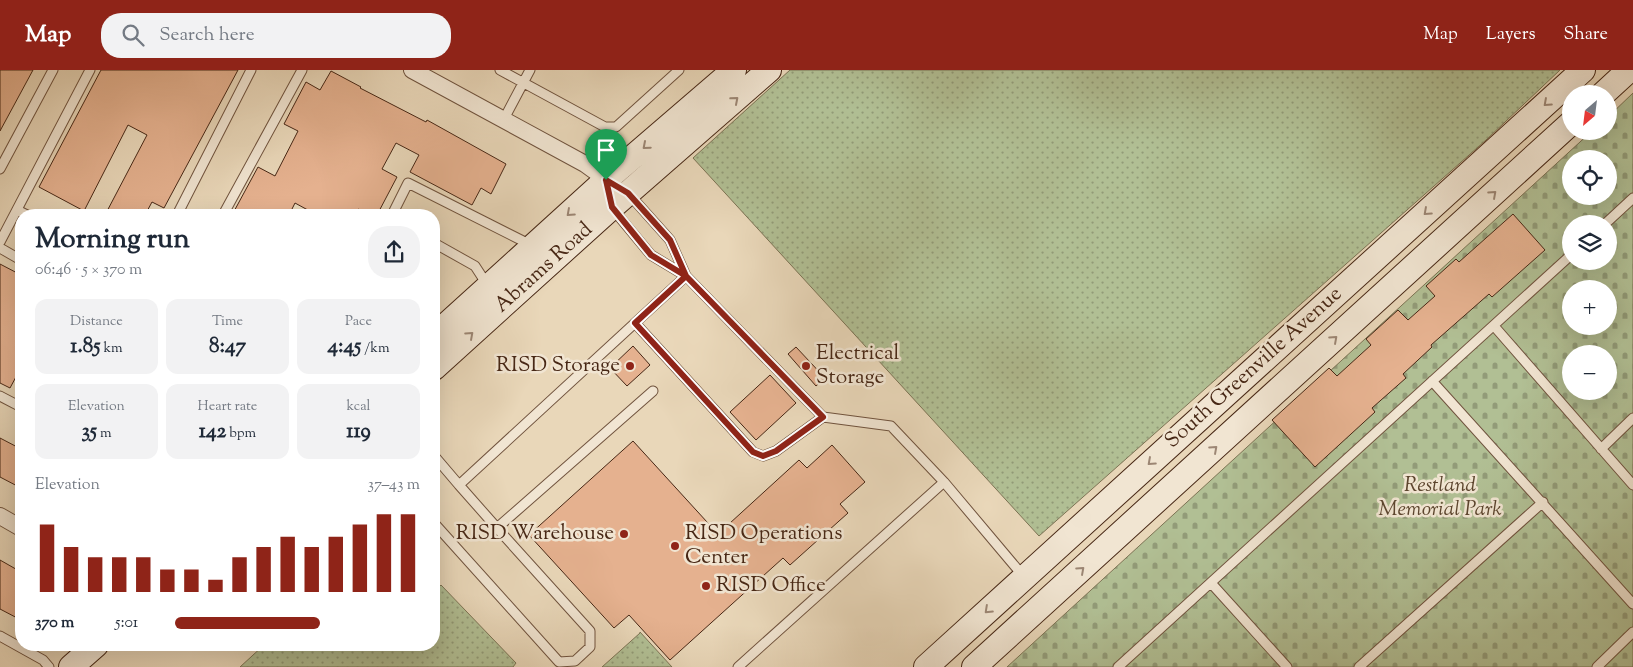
<!DOCTYPE html>
<meta charset="utf-8">
<style>
body{margin:0;font-family:"Sorts Mill Goudy",serif;background:#f2f2f3;color:#1f2937;height:100vh;display:flex;flex-direction:column;font-size:19px;white-space:nowrap}
*{box-sizing:border-box;margin:0}
p{font-size:16px;color:#747a83}
.icon{flex:none;width:28px;height:28px;fill:none;stroke:currentColor;stroke-width:2;stroke-linecap:round;stroke-linejoin:round}
.map{position:relative;flex:1;overflow:hidden}
.sheet{position:absolute;left:15px;top:139px;width:425px;height:442px;display:flex;flex-direction:column;background:#fff;border-radius:20px;box-shadow:0 5px 20px #0002}
.sheet>*{flex:none}
.needle{width:32px;rotate:208deg}
.buttons{position:absolute;left:1562px;top:15px;display:grid;gap:10px}
.buttons a{display:grid;place-items:center;width:55px;height:55px;border-radius:50%;background:#fff;box-shadow:0 5px 20px #0002;font-size:25px}
.pin{position:absolute;display:grid;place-items:center;width:42px;height:42px;color:#fff;margin:-51px -21px;border-radius:50% 50% 50% 0;rotate:-45deg;box-shadow:0 0 5px #0007}
.pin .icon{rotate:45deg}
.round{display:grid;place-items:center;flex:none;width:52px;height:52px;border-radius:20px;background:#f2f2f3}
.overview{display:flex;align-items:center;justify-content:space-between;height:85px;padding:0 20px}
h1{font-size:28px;font-weight:700;line-height:38px}
.figures{display:grid;grid-template-columns:repeat(3,1fr);gap:8px;height:85px;padding:5px 20px}
.figures div{display:grid;align-content:center;border-radius:12px;background:#f2f2f3;text-align:center}
.figures b{font-size:21px;font-weight:700}
.figures small{font-size:14px;font-weight:400}
.figures p{font-size:14px}
.chart{height:140px;padding:10px 20px}
.chart p{display:flex;justify-content:space-between}
.chart svg{width:100%;height:90px;margin-top:5px;stroke:#8f2418;stroke-width:6}
ul{padding:0 20px;list-style:none;font-size:16px}
li{display:grid;grid-template-columns:80px 60px 1fr;align-items:center;height:38px}
li i{height:12px;border-radius:6px;background:#8f2418}
header{display:flex;align-items:center;gap:30px;box-sizing:border-box;height:70px;padding:0 25px;background:#8f2418;color:#fff}
header strong{font-size:24px}
nav{display:flex;gap:28px;margin-inline-start:auto;font-size:18px}
.search{width:350px;height:45px;background:#f2f2f3;display:flex;align-items:center;gap:12px;box-sizing:border-box;padding:0 18px;border-radius:20px;color:#747a83;font-size:19px}
.map>svg:first-child{display:block}
.grass{fill:url(#grass-dots);stroke:#7c7354}
.cemetery{fill:url(#cemetery-stones);stroke:#7c7354;fill-rule:evenodd}
.building{fill:#e5b18f;stroke:#472715}
.lines{fill:none;stroke-linecap:round;stroke-linejoin:round}
.service-casing{stroke:#70533e;stroke-width:11}
.minor-casing{stroke:#70533e;stroke-width:18}
.secondary-casing{stroke:#472715;stroke-width:26}
.service{stroke:#f1e5d2;stroke-width:9}
.minor{stroke:#f1e5d2;stroke-width:16}
.secondary{stroke:#f1e5d2;stroke-width:24}
.oneway{stroke:#9c8674}
.route-casing{stroke:#fff;stroke-width:10}
.route{stroke:#8f2418;stroke-width:6}
.poi-dot{fill:#8f2418;stroke:#f1e5d2;stroke-width:2}
.labels{text-anchor:middle;dominant-baseline:central;stroke-width:5;stroke-linejoin:round;paint-order:stroke}
.street-label{font-size:21px;fill:#472715;stroke:#f1e5d2}
.poi-label{font-size:21px;fill:#472715;stroke:#f1e5d2;text-anchor:start}
.park-label{font-size:21px;font-style:italic;fill:#5c452e;stroke:#f1e5d2}
</style>
<header>
<strong>Map</strong>
<div class="search"><svg class="icon" aria-label="search" viewBox="0 0 24 24"><circle cx="10" cy="10" r="6"/><path d="M15 15l6 6"/></svg>Search here</div>
<nav><a>Map</a><a>Layers</a><a>Share</a></nav>
</header>
<div class="map">
<svg width="1633" height="597" viewBox="0 0 1633 597">
<defs>
<pattern id="grass-dots" width="8" height="8" patternUnits="userSpaceOnUse" patternTransform="scale(1.25)"><rect width="8" height="8" fill="#b1bf94"/><path d="M2 2h.1M6 6h.1" fill="none" stroke="#929b78" stroke-width="1.8" stroke-linecap="round"/></pattern>
<pattern id="cemetery-stones" width="16" height="16" patternUnits="userSpaceOnUse" patternTransform="scale(1.25)"><rect width="16" height="16" fill="#b1bf94"/><path d="M2 7V4a2 2 0 0 1 4 0v3zM10 15v-3a2 2 0 0 1 4 0v3z" fill="#929b78"/></pattern>
</defs>
<rect width="100%" height="100%" fill="#e9d7b9"/>
<filter id="stains"><feTurbulence type="fractalNoise" baseFrequency=".004" numOctaves="4"/><feColorMatrix values="0 0 0 0 .2 0 0 0 0 .09 0 0 0 0 .02 0 0 0 .5 -.17"/></filter>
<radialGradient id="worn" r=".72"><stop offset=".6" stop-color="#630" stop-opacity="0"/><stop offset="1" stop-color="#630" stop-opacity=".3"/></radialGradient>
<path class="grass" d="M 790,0 L 1560,0 L 1486,70 L 1039,466 L 693,88 Z
M 441,515 L 516,593 L 513,597 L 240,597 L 264,575 L 434,575 L 434,522 Z
M 640,562 L 672,597 L 602,597 L 640,563 Z"/>
<path class="cemetery" d="M 1633,23 L 1633,597 L 1007,597 L 1592,61 L 1609,61 L 1609,46 ZM 1571,89 L 1609,89 L 1609,126 L 1571,126 ZM 1571,154 L 1609,154 L 1609,191 L 1571,191 ZM 1571,219 L 1609,219 L 1609,256 L 1571,256 ZM 1571,284 L 1609,284 L 1609,321 L 1571,321 Z"/>
<path class="building" d="M 0,0 L 33,0 L 0,61 Z
M 101,0 L 238,0 L 164,138 L 152,132 L 145,145 L 105,145 L 147,65 L 128,55 L 84,141 L 39,117 Z
M 331,1 L 361,17 L 360,18 L 426,52 L 427,50 L 506,94 L 491,124 L 481,118 L 472,135 L 410,102 L 419,85 L 396,73 L 382,99 L 397,107 L 377,145 L 369,145 L 358,139 L 355,145 L 317,145 L 295,133 L 289,145 L 232,145 L 258,97 L 275,106 L 298,61 L 284,54 L 306,12 L 320,20 Z
M 1513,144 L 1545,180 L 1492,227 L 1489,224 L 1431,275 L 1432,277 L 1403,304 L 1406,308 L 1372,338 L 1375,342 L 1315,397 L 1272,350 L 1329,298 L 1337,306 L 1371,275 L 1366,269 L 1398,240 L 1408,250 L 1435,226 L 1426,216 L 1456,189 L 1459,192 Z
M 0,194 L 21,205 L 21,307 L 17,305 L 10,318 L 0,313 Z
M 633,276 L 650,295 L 627,316 L 610,298 Z
M 796,277 L 825,308 L 816,316 L 788,284 Z
M 770,305 L 796,333 L 756,370 L 730,342 Z
M 0,368 L 21,379 L 21,418 L 0,407 Z
M 633,371 L 718,464 L 799,390 L 807,398 L 832,375 L 865,412 L 840,434 L 848,443 L 790,495 L 783,488 L 670,590 L 629,545 L 614,558 L 529,465 Z
M 0,490 L 21,502 L 21,550 L 0,539 Z"/>
<g class="lines">
<defs>
<path id="service" d="M 500,0 L 605,57 L 616,57 L 679,0
M 504,49 L 530,0
M 0,99 L 53,0
M 628,123 L 670,170 L 686,206
M 612,138 L 651,185 L 686,206 L 823,347 L 891,356 L 944,412 L 1024,507
M 17,140 L 27,145
M 177,145 L 251,0
M 223,145 L 302,0
M 392,145 L 408,113 L 523,171 L 530,179
M 1605,154 L 1633,128
M 0,172 L 90,0
M 434,173 L 475,196 L 488,216
M 0,178 L 21,190
M 635,253 L 753,382 L 763,386 L 776,381 L 823,347
M 1494,256 L 1633,415
M 1432,311 L 1633,534
M 0,326 L 21,337
M 1601,379 L 1633,348
M 434,389 L 436,388 L 459,415 L 686,206
M 459,415 L 497,458
M 434,453 L 559,592 L 575,591 L 590,577 L 590,561 L 497,458 L 653,321
M 1211,513 L 1287,597
M 0,566 L 43,590 L 49,597
M 738,597 L 944,412
M 1118,597 L 1571,185
M 1359,597 L 1543,432
M 1597,597 L 1633,562"/>
<path id="minor" d="M 412,0 L 585,94 L 614,115
M 0,446 L 21,458"/>
<path id="secondary" d="M 1603,24 L 1629,0
M 434,266 L 606,110 L 734,0
M 434,298 L 612,137 L 769,0
M 71,597 L 96,575
M 926,597 L 1583,0
M 974,597 L 1571,53"/>
</defs>
<use href="#service" class="service-casing"/>
<use href="#minor" class="minor-casing"/>
<use href="#secondary" class="secondary-casing"/>
<use href="#service" class="service"/>
<use href="#minor" class="minor"/>
<use href="#secondary" class="secondary"/>
</g>
<defs><path id="oneway-chevron" d="M-2-3.5L2.5 0L-2 3.5" fill="none" stroke-width="1.6" stroke-linecap="round" stroke-linejoin="round" transform="scale(1.25)"/></defs>
<g class="oneway">
<use href="#oneway-chevron" transform="translate(735 30) rotate(-41)"/>
<use href="#oneway-chevron" transform="translate(1547 33) rotate(138)"/>
<use href="#oneway-chevron" transform="translate(646 76) rotate(139)"/>
<use href="#oneway-chevron" transform="translate(1493 124) rotate(-42)"/>
<use href="#oneway-chevron" transform="translate(1427 142) rotate(138)"/>
<use href="#oneway-chevron" transform="translate(570 143) rotate(138)"/>
<use href="#oneway-chevron" transform="translate(470 265) rotate(-42)"/>
<use href="#oneway-chevron" transform="translate(1334 269) rotate(-42)"/>
<use href="#oneway-chevron" transform="translate(1214 379) rotate(-42)"/>
<use href="#oneway-chevron" transform="translate(1151 392) rotate(138)"/>
<use href="#oneway-chevron" transform="translate(1081 500) rotate(-42)"/>
<use href="#oneway-chevron" transform="translate(988 540) rotate(137)"/>
</g>
<g class="lines">
<defs>
<path id="route" d="M 606,110 L 628,123 L 670,170 L 686,206 L 635,253 L 753,382 L 763,386 L 776,381 L 823,347 L 686,206 L 651,185 L 612,137 L 606,110"/>
</defs>
<use href="#route" class="route-casing"/>
<use href="#route" class="route"/>
</g>
<g class="poi-dot">
<circle cx="630" cy="296" r="5"/>
<circle cx="806" cy="296" r="5"/>
<circle cx="624" cy="464" r="5"/>
<circle cx="675" cy="476" r="5"/>
<circle cx="706" cy="516" r="5"/>
</g>
<g class="labels">
<g class="street-label">
<text transform="translate(544 198) rotate(-42)">Abrams Road</text>
<text transform="translate(1254 298) rotate(-42)">South Greenville Avenue</text>
</g>
<g class="poi-label">
<text x="816" y="284">Electrical<tspan x="816" dy="24">Storage</tspan></text>
<text x="620" y="296" text-anchor="end">RISD Storage</text>
<text x="614" y="464" text-anchor="end">RISD Warehouse</text>
<text x="685" y="464">RISD Operations<tspan x="685" dy="24">Center</tspan></text>
<text x="716" y="516">RISD Office</text>
</g>
<g class="park-label">
<text x="1440" y="416">Restland<tspan x="1440" dy="24">Memorial Park</tspan></text>
</g>
</g>
<rect width="100%" height="100%" filter="url(#stains)"/>
<rect width="100%" height="100%" fill="url(#worn)"/>
</svg>
<div class="buttons">
<a><svg class="needle" viewBox="-14 -14 28 28"><path d="M0-13l5 13h-10z" fill="#e53935"/><path d="M0 13l5-13h-10z" fill="#747a83"/></svg></a>
<a><svg class="icon" aria-label="locate" viewBox="0 0 24 24"><circle cx="12" cy="12" r="6"/><path d="M12 2v4M12 18v4M2 12h4M18 12h4"/></svg></a>
<a><svg class="icon" aria-label="layers" viewBox="0 0 24 24"><path d="M12 4l9 5-9 5-9-5zM3 14l9 5 9-5"/></svg></a>
<a>+</a>
<a>−</a>
</div>
<div class="pin" style="left:606px;top:110px;background:#1e9e55"><svg class="icon" aria-label="arrive" viewBox="0 0 24 24"><path d="M6 21V4h12l-3 4 3 4H6"/></svg></div>
<section class="sheet">
<div class="overview"><div><h1>Morning run</h1><p>06:46 · 5 × 370 m</p></div><a class="round"><svg class="icon" aria-label="share" viewBox="0 0 24 24"><path d="M12 15V3M7 8l5-5 5 5M5 13v7h14v-7"/></svg></a></div>
<div class="figures">
<div><p>Distance</p><b>1.85<small> km</small></b></div>
<div><p>Time</p><b>8:47</b></div>
<div><p>Pace</p><b>4:45<small> /km</small></b></div>
</div>
<div class="figures">
<div><p>Elevation</p><b>35<small> m</small></b></div>
<div><p>Heart rate</p><b>142<small> bpm</small></b></div>
<div><p>kcal</p><b>119</b></div>
</div>
<div class="chart"><p><span>Elevation</span>37–43 m</p>
<svg viewBox="0 0 160 44" preserveAspectRatio="none"><path d="M5 44V11M15 44V22M25 44V27M35 44V27M45 44V27M55 44V33M65 44V33M75 44V38M85 44V27M95 44V22M105 44V17M115 44V22M125 44V17M135 44V11M145 44V6M155 44V6"/></svg>
</div>
<ul>
<li><b>370 m</b>5:01<i style="width:59%"></i></li>
</ul>
</section>
</div>
